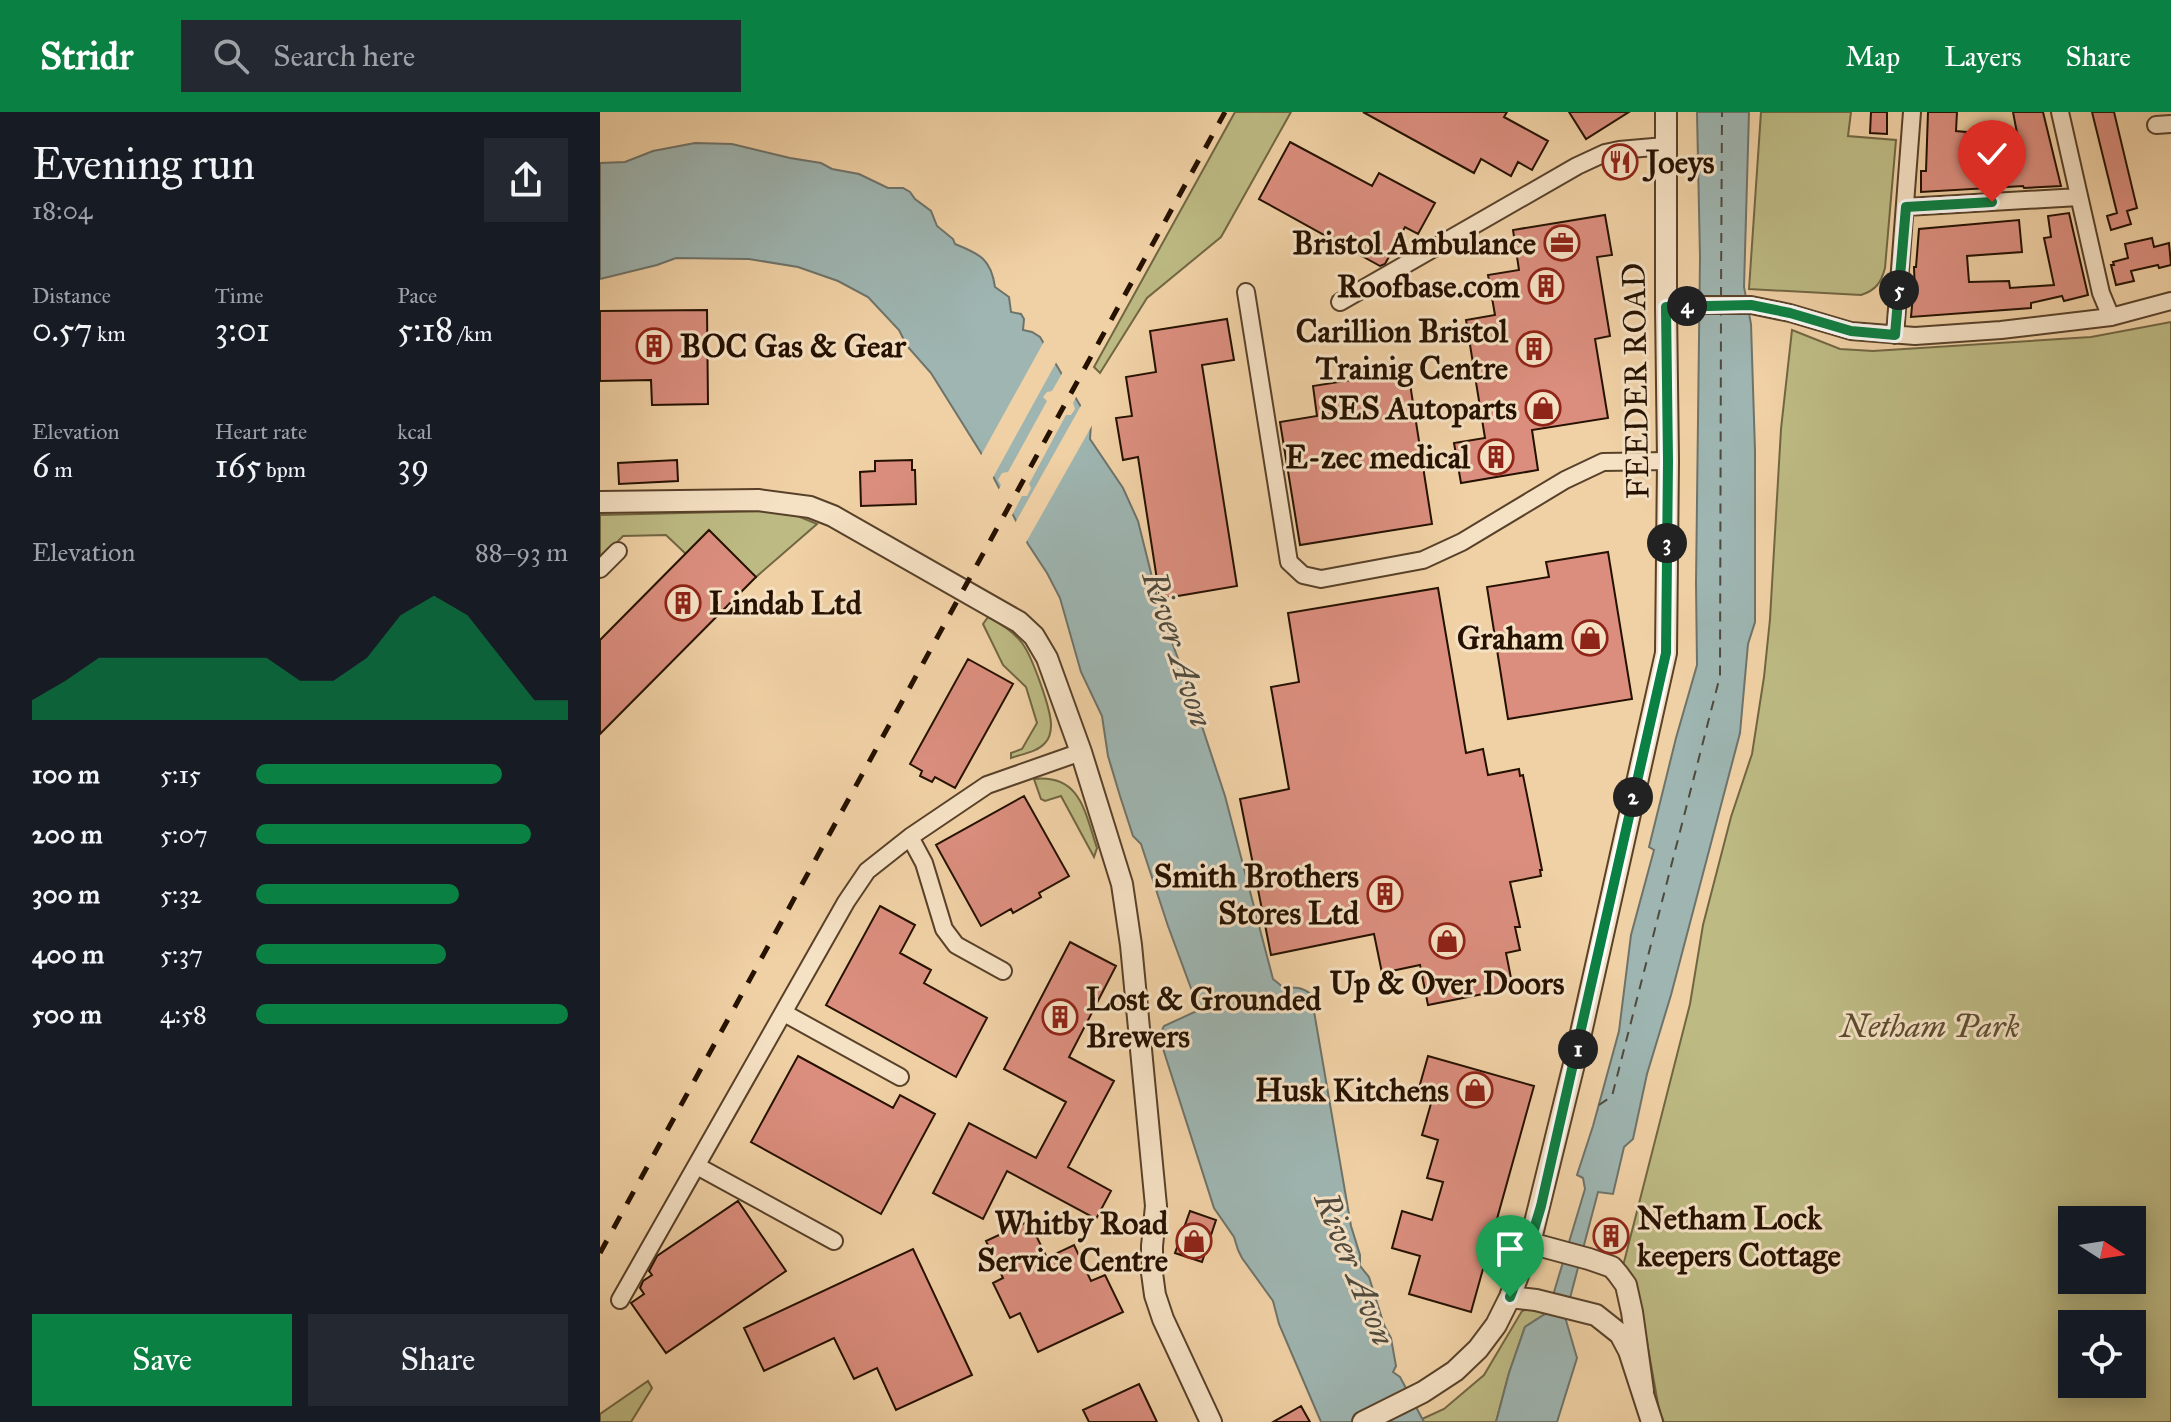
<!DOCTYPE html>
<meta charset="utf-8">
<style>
body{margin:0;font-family:"IM FELL Great Primer",serif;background:#242831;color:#f1f3f6;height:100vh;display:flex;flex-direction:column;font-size:30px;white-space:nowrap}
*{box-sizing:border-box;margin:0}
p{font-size:26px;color:#9ea1a6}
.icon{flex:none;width:44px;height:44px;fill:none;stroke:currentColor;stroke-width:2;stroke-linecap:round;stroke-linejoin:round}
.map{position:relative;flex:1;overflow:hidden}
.details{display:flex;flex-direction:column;background:#171b24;width:600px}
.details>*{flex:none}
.needle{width:52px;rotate:102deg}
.fabs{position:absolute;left:1458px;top:1094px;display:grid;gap:16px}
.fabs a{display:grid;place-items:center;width:88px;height:88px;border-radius:0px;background:#171b24;box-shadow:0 4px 20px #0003;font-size:40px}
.pin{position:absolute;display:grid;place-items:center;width:68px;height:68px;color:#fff;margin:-82px -34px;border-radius:50% 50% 50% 0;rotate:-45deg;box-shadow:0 0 8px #0007}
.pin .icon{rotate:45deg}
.km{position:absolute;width:40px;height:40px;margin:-20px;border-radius:50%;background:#222;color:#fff;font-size:22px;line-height:40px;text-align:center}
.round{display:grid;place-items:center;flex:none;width:84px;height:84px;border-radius:0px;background:#242831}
.summary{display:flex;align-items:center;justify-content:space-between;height:136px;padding:0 32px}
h1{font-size:44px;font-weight:600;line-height:60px}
.metrics{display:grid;grid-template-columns:repeat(3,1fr);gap:12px;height:136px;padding:8px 32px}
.metrics div{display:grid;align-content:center}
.metrics b{font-size:34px;font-weight:600}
.metrics small{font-size:22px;font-weight:400}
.metrics p{font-size:22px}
.chart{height:224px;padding:16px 32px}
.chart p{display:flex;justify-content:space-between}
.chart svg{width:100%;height:144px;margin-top:8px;fill:#0b8043;opacity:.7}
.primary-button{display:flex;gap:16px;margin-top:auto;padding:16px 32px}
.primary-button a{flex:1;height:92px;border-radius:0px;background:#0b8043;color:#fff;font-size:32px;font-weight:600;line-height:92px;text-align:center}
.primary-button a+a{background:#242831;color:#f1f3f6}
ul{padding:0 32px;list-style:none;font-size:26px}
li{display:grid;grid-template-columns:128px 96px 1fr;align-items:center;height:60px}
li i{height:20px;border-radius:10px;background:#0b8043}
header{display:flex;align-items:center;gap:48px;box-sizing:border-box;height:112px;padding:0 40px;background:#0b8043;color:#fff}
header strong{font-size:38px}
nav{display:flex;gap:44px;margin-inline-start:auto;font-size:28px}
.search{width:560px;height:72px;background:#242831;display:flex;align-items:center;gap:20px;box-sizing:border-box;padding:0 28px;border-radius:0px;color:#9ea1a6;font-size:30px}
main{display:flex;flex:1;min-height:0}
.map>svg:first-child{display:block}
.green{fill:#bdba83;stroke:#716642;stroke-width:2;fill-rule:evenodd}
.water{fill:#9eb5b1;stroke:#6e736a;stroke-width:2}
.pier{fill:#f0d1a5}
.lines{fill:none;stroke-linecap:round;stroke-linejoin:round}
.ferry{stroke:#4f4a3e;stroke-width:2;stroke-dasharray:10 8;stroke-linecap:butt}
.building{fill:#db8e7e;stroke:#251100;stroke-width:2}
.minor-casing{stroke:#584129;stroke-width:20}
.tertiary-casing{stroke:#584129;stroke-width:24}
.minor{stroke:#f5e1c4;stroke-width:16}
.tertiary{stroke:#f5e1c4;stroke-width:20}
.rail{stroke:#251100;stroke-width:5;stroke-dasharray:14 14;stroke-linecap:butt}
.route-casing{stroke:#fff;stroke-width:16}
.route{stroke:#0b8043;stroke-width:10}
.labels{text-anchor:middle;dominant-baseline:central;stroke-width:6;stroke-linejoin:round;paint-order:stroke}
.poi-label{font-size:32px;font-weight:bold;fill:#251100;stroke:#f5e1c4;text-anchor:end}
.street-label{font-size:32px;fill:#251100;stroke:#f5e1c4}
.park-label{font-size:32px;font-style:italic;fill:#5a4c2e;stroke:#f5e1c4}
.water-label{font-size:34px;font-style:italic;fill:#4f4a3e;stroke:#f5e1c4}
</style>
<header>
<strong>Stridr</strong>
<div class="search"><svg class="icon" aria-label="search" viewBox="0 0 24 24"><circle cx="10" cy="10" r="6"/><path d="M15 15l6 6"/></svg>Search here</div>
<nav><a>Map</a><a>Layers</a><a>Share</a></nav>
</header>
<main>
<section class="details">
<div class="summary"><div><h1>Evening run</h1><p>18:04</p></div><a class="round"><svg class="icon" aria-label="share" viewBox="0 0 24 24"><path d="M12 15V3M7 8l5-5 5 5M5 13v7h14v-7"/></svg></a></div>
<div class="metrics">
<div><p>Distance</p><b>0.57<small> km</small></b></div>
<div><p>Time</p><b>3:01</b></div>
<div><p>Pace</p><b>5:18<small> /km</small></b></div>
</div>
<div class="metrics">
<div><p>Elevation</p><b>6<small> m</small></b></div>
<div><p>Heart rate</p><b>165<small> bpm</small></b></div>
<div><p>kcal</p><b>39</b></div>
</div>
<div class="chart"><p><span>Elevation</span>88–93 m</p>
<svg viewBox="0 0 160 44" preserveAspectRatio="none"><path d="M0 44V38L10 32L20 25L30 25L40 25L50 25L60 25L70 25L80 32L90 32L100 25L110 12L120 6L130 12L140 25L150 38L160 38V44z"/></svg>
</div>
<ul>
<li><b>100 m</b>5:15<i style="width:79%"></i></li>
<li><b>200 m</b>5:07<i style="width:88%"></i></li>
<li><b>300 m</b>5:32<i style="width:65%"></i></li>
<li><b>400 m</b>5:37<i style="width:61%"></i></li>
<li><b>500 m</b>4:58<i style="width:100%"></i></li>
</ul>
<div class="primary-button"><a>Save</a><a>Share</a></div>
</section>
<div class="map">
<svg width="1571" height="1310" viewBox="0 0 1571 1310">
<rect width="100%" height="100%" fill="#f0d1a5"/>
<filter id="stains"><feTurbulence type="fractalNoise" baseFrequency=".0025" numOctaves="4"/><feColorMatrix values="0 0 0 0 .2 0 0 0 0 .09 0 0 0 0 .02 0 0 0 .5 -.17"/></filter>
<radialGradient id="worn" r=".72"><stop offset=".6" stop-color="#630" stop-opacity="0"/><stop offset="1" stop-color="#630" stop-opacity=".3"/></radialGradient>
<path class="green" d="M 635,0 L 691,0 L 621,125 L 547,186 L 500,261 L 494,255 Z
M 1161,0 L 1251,0 L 1248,24 L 1296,28 L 1285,156 C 1281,171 1276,178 1261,183 L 1149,177 Z
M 1571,210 L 1571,1310 L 1064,1310 L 1060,1303 L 1037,1175 L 1023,1154 L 1090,892 L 1103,813 L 1131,705 L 1152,642 L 1164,565 L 1170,507 L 1181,317 L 1192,218 L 1240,237 L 1273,239 L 1491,225 ZM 1472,1108 L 1532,1108 L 1532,1168 L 1472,1168 ZM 1472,1212 L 1532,1212 L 1532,1272 L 1472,1272 Z
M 168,399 L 193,402 L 217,412 L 156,465 L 86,442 L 66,423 L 23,424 L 0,448 L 0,403 Z
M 388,505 C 401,512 413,519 422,531 C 432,544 451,597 451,613 C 451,619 449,627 445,631 C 437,640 422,642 411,646 L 411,641 L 422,637 L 437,611 L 426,575 L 403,553 L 383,512 Z
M 434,667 C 481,662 485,701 497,736 L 494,745 L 461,684 L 445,689 L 441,687 Z
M 931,1196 L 948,1200 L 925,1215 L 909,1261 L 896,1310 L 824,1310 L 822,1307 L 844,1297 L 884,1263 L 922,1199 Z
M 48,1269 L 52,1276 L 31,1310 L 0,1310 L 0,1302 Z"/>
<path class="water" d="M 1097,0 L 1149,0 L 1144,175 L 1151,212 L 1155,339 L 1155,510 L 1148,532 L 1140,621 L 1071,883 L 1047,962 L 1033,1027 L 1024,1035 L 1013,1082 L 998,1080 L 965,1205 L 977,1246 L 957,1310 L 896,1310 L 909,1261 L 925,1215 L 948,1200 L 985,1077 L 983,1066 L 977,1063 L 993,1014 L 1019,919 L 1031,823 L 1054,738 L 1049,735 L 1076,626 L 1097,553 L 1096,471 L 1100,145 Z
M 95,31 L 132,32 L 190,46 L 221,51 L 232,57 L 259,62 L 288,76 L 303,76 L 310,80 L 315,87 L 331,99 L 337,114 L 353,127 L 355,132 C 380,142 391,147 395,175 L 409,185 L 411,200 L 421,202 L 424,207 L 423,218 L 432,220 L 440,225 L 491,312 L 490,327 L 523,376 L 538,409 L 561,501 L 592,584 L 625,684 L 673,867 L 684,876 C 695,875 702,875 711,882 L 751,1114 L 760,1143 L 760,1154 L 769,1165 L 784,1213 L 791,1226 L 796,1254 L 793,1260 L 800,1265 L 824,1310 L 721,1310 L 679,1212 L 673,1189 L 642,1146 L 638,1138 L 634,1125 L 614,1096 L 559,924 L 564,914 L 599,898 L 568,814 L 541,732 L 533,724 L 520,684 L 508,644 L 502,604 L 481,560 L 460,486 L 447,461 L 428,432 L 381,341 L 331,261 L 307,234 L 299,218 L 268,185 L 238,169 L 198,155 L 149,147 L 76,146 L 57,153 L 0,167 L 0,51 L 25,50 L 53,39 Z"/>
<path class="pier" d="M 446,226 L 458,247 L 391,369 L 379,347 Z
M 464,258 L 478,281 L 473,291 L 475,297 L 471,303 L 466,303 L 429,372 L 431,376 L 427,384 L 422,384 L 410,407 L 397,381 L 401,373 L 398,368 L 402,361 L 408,360 L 447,289 L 443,285 L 447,280 L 452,279 Z
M 483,290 L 494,310 L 424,434 L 414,413 Z"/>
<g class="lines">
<path class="ferry" d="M 1121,185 L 1122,0
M 999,993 L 1012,984 L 1120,564 L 1121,199"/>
</g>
<path class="building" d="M 763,0 L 907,0 L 904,5 L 948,29 L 932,58 L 918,50 L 911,64 L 881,47 L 874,61 Z
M 969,0 L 1029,0 L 986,27 Z
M 1271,0 L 1287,0 L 1287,22 L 1270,21 Z
M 1328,0 L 1357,0 L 1356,19 L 1366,20 L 1364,43 L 1391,42 L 1391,45 L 1421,42 L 1413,0 L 1443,0 L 1461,74 L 1424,76 L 1423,74 L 1321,80 L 1321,59 L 1326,59 Z
M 1492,0 L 1514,0 L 1537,96 L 1527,99 L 1531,112 L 1511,118 L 1507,104 L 1517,101 Z
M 690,30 L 772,74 L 779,61 L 835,91 L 818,122 L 805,115 L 785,152 L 780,154 L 659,87 Z
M 1469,101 L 1488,183 L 1464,189 L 1462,184 L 1431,191 L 1431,196 L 1311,205 L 1313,183 L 1315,183 L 1314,155 L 1316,155 L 1319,117 L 1419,108 L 1422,140 L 1367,144 L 1369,170 L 1409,169 L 1410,176 L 1454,173 L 1444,126 L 1451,125 L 1448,104 Z
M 1005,103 L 1012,143 L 997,145 L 1010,224 L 995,227 L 1008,306 L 932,318 L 938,358 L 861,371 L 854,331 L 885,326 L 866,208 L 895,203 L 888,163 L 919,158 L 913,118 Z
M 1552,126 L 1554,135 L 1569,131 L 1571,153 L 1559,156 L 1558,153 L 1531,159 L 1534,169 L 1516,173 L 1511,153 L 1514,153 L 1513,150 L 1528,146 L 1525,132 Z
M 107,198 L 108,292 L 52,293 L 51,268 L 0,269 L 0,199 Z
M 627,207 L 634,248 L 602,253 L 637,474 L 560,487 L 538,345 L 523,348 L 516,306 L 532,304 L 526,265 L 556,260 L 550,219 Z
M 808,259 L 832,412 L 700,433 L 680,310 L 717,304 L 713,274 Z
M 77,348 L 78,369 L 19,372 L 18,351 Z
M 312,348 L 312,358 L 315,358 L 316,392 L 261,394 L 260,360 L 275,359 L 275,349 Z
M 109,418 L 156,465 L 0,622 L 0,528 Z
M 1008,440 L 1032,587 L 908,607 L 887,475 L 949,465 L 946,450 Z
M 838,476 L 866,641 L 883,637 L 888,663 L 919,657 L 920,664 L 923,663 L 942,758 L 940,758 L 941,764 L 910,770 L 920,815 L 915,815 L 920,838 L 906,841 L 913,876 L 828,893 L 820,853 L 782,861 L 774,822 L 671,843 L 640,687 L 689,677 L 671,575 L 699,570 L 688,501 Z
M 368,547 L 413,572 L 355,676 L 335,665 L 332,670 L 320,664 L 322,659 L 310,652 Z
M 424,684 L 469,764 L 439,781 L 441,785 L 413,801 L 411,797 L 381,814 L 336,733 Z
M 280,794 L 315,813 L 300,841 L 331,858 L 324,871 L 387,906 L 356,965 L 226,893 Z
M 470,830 L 516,854 L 469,945 L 514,969 L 468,1055 L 511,1079 L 496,1107 L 407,1059 L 383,1107 L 333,1081 L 369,1011 L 436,1046 L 466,990 L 404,957 Z
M 198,944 L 293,996 L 300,983 L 335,1002 L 281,1102 L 151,1030 Z
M 828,944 L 934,974 L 871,1200 L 809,1182 L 820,1144 L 792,1136 L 802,1099 L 832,1108 L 843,1070 L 827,1066 L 838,1028 L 822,1023 L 832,988 L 817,983 Z
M 138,1089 L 186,1159 L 66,1241 L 31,1191 L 44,1182 L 40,1176 L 43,1169 L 52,1163 L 49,1159 L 57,1144 Z
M 590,1099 L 616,1108 L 602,1150 L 575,1141 Z
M 429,1109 L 447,1146 L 474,1133 L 491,1169 L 505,1163 L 523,1200 L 438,1240 L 420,1201 L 410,1206 L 393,1171 L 403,1166 L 386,1129 Z
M 1007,1112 L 1020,1116 L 1015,1135 L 1002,1131 Z
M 313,1137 L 372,1263 L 296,1298 L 277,1256 L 254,1267 L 234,1226 L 164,1259 L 144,1216 Z
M 539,1272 L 557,1310 L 489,1310 L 483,1298 Z
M 701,1294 L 710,1310 L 673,1310 Z"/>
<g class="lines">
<defs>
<path id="minor" d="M 1460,0 L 1501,181 L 1511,205
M 1556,13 L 1571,12
M 1306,95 L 1479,85
M 646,180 L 689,450 L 703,463 L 721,467 L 823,448 L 862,430 L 965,368 L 1003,350 L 1068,349
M 740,190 L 977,54 L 1005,41 L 1019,38 L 1065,34
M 1066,195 L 1100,193 L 1151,193 L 1190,201 L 1251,219 L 1315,224 L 1401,218 L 1511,205 L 1571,189
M 1295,223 L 1312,0
M 0,457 L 18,439
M 310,725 L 324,751 L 344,817 L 356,833 L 403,859
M 184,901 L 300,965
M 97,1054 L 234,1129
M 20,1188 L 246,790 L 267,759 L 310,725 L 387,673 L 481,640"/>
<path id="tertiary" d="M 0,390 L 158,388 L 210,395 L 233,404 L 419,510 L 434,524 L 447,546 L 481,640 L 522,772 L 531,833 L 556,1094 L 552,1134 L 552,1161 L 555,1183 L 563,1207 L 611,1310
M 930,1131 L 989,1147 L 1012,1155 L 1018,1162 L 1026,1173 L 1032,1200 L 1043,1279
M 910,1185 L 936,1188 L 996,1203 L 1020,1222 L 1029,1239 L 1052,1310
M 763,1310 L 823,1280 L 855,1259 L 878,1237 L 896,1213 L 910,1185 L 930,1131 L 974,952 L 1066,541 L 1068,349 L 1066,195 L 1066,0"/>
</defs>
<use href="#minor" class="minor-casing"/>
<use href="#tertiary" class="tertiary-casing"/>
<use href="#minor" class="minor"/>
<use href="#tertiary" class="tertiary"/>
<path class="rail" d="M 0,1141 L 625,0"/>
</g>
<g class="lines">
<defs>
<path id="route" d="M 910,1185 L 930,1131 L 941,1094 L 1066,541 L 1068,349 L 1066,195 L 1151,193 L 1190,201 L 1251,219 L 1295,223 L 1306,95 L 1392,90"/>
</defs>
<use href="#route" class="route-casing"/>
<use href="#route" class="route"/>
</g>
<defs>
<symbol id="restaurant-ring" viewBox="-11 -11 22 22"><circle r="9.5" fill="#f5e1c4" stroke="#8f2418" stroke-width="1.5"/><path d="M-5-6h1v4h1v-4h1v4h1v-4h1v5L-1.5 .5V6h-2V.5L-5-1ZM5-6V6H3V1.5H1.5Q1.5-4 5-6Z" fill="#8f2418"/></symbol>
<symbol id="office-ring" viewBox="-11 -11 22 22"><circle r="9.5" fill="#f5e1c4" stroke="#8f2418" stroke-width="1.5"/><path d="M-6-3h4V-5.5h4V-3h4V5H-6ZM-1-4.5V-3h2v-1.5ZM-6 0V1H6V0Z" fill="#8f2418"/></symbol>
<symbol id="building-ring" viewBox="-11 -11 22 22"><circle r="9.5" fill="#f5e1c4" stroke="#8f2418" stroke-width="1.5"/><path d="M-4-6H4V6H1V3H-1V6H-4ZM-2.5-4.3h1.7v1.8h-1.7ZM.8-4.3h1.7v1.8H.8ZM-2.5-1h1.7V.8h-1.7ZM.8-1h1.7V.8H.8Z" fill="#8f2418"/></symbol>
<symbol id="shop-ring" viewBox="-11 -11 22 22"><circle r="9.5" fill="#f5e1c4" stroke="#8f2418" stroke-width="1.5"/><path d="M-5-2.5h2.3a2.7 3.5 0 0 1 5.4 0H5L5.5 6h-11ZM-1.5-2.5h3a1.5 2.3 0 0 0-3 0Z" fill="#8f2418"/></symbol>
</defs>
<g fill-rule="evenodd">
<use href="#restaurant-ring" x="1000" y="30" width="40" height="40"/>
<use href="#office-ring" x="942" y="111" width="40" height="40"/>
<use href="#building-ring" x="926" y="154" width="40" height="40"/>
<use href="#building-ring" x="34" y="214" width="40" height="40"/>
<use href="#building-ring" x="914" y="217" width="40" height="40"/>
<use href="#shop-ring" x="923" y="276" width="40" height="40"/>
<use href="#building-ring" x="876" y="325" width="40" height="40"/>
<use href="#building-ring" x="63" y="471" width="40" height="40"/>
<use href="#shop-ring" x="970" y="506" width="40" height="40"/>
<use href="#building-ring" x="765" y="762" width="40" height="40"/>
<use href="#shop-ring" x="827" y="809" width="40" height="40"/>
<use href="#building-ring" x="440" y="885" width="40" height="40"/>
<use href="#shop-ring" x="855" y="958" width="40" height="40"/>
<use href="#building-ring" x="991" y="1104" width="40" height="40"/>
<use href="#shop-ring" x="574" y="1109" width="40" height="40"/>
</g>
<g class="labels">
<g class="poi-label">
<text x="1046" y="50" text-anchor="start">Joeys</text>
<text x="936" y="131">Bristol Ambulance</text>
<text x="920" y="174">Roofbase.com</text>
<text x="908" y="219">Carillion Bristol<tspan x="908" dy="37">Trainig Centre</tspan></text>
<text x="80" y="234" text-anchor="start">BOC Gas &amp; Gear</text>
<text x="917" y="296">SES Autoparts</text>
<text x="870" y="345">E-zec medical</text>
<text x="109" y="491" text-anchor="start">Lindab Ltd</text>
<text x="964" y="526">Graham</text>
<text x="759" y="764">Smith Brothers<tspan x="759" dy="37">Stores Ltd</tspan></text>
<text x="847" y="871" text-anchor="middle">Up &amp; Over Doors</text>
<text x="486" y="887" text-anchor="start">Lost &amp; Grounded<tspan x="486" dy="37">Brewers</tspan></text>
<text x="849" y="978">Husk Kitchens</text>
<text x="1037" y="1106" text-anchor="start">Netham Lock<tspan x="1037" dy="37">keepers Cottage</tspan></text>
<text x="568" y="1111">Whitby Road<tspan x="568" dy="37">Service Centre</tspan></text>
</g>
<g class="street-label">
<text transform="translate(1036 269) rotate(-91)">FEEDER ROAD</text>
</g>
<g class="park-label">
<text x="1330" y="914">Netham Park</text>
</g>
<g class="water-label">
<text transform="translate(578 537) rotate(72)">River Avon</text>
<text transform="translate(755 1157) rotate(68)">River Avon</text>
</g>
</g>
<rect width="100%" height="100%" filter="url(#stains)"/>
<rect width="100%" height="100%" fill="url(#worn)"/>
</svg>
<div class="fabs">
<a><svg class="needle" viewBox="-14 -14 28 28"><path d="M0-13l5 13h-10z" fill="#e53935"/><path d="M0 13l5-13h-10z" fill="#9ea1a6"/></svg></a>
<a><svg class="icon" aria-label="locate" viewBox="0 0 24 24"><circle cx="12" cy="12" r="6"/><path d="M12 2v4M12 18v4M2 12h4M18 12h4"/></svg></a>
</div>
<div class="pin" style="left:910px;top:1185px;background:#1e9e55"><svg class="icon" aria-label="arrive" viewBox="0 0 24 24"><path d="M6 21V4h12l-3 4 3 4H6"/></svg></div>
<div class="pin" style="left:1392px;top:90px;background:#d93025"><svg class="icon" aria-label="check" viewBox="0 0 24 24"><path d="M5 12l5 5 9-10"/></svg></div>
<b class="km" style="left:978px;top:937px">1</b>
<b class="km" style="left:1033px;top:685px">2</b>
<b class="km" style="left:1067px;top:431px">3</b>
<b class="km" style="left:1087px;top:194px">4</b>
<b class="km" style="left:1299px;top:178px">5</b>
</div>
</main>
